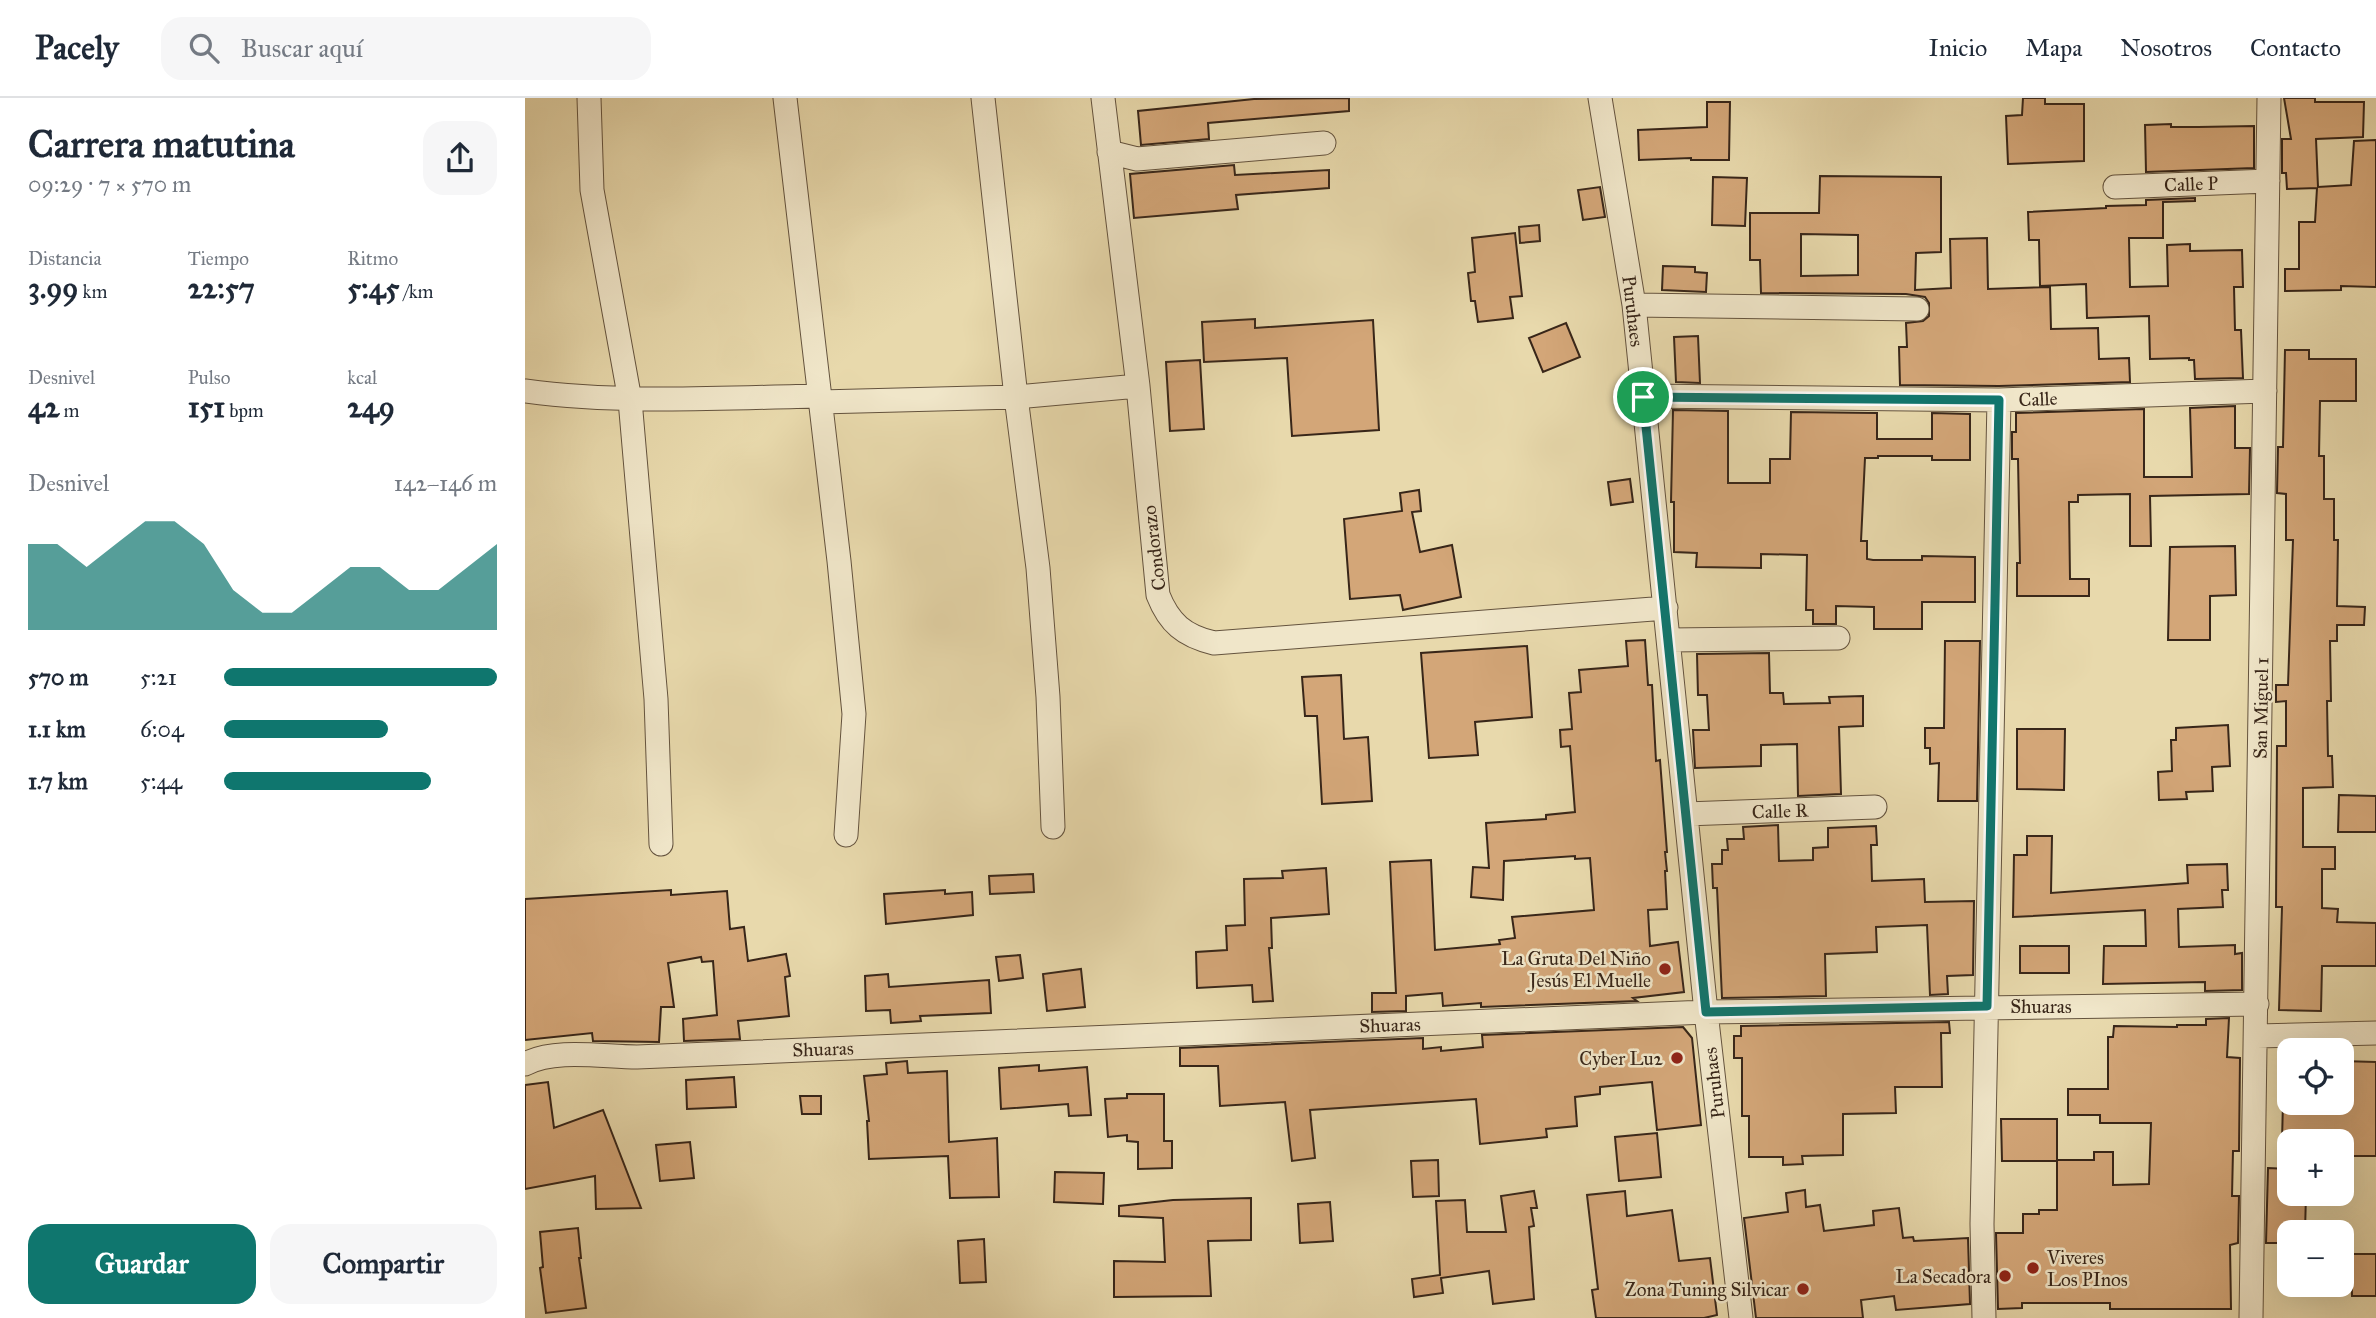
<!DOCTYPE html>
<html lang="es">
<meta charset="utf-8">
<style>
body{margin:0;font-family:"IM FELL Great Primer",serif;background:#f6f6f7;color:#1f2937;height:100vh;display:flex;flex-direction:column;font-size:26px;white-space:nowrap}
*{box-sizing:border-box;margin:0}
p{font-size:23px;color:#747a83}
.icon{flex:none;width:38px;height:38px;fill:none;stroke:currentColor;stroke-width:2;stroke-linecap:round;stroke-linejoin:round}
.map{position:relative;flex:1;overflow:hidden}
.panel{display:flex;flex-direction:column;background:#fff;width:525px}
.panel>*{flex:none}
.fabs{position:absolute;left:1752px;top:940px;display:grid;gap:14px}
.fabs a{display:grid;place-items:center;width:77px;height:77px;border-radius:14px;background:#fff;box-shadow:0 7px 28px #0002;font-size:35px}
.pin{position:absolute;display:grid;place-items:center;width:60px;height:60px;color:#fff;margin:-30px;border:4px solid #fff;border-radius:50%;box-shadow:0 2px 7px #0007}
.round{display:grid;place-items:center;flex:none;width:74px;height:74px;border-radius:21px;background:#f6f6f7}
.head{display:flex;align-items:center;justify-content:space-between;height:119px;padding:0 28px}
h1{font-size:38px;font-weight:800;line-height:52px}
.stats{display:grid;grid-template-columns:repeat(3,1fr);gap:10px;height:119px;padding:7px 28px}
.stats div{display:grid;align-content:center}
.stats b{font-size:30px;font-weight:800}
.stats small{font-size:19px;font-weight:400}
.stats p{font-size:19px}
.chart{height:196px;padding:14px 28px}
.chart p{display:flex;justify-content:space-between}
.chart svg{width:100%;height:126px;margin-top:7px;fill:#0f766e;opacity:.7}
.button{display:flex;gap:14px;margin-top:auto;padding:14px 28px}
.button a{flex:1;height:80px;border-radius:21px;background:#0f766e;color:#fff;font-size:28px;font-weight:800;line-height:80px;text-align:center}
.button a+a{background:#f6f6f7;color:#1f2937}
ul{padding:0 28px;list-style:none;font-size:23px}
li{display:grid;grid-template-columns:112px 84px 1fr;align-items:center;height:52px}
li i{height:18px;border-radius:9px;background:#0f766e}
header{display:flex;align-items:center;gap:42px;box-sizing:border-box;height:98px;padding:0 35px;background:#fff;border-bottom:2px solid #e0e1e3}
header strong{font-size:33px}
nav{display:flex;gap:38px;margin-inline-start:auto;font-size:24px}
.search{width:490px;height:63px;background:#f6f6f7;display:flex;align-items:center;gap:18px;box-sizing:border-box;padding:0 24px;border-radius:21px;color:#747a83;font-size:26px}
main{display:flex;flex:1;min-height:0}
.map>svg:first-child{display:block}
.building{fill:#d3a678;stroke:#382619;stroke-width:2;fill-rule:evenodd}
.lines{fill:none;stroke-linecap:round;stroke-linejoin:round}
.minor-casing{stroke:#64533e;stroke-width:25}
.minor{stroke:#f0e6c9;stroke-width:23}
.route-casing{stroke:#fff;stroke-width:14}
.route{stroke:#0f766e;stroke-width:9}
.poi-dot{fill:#8f2418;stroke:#f0e6c9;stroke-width:2.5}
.labels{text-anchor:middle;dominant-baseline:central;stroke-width:5;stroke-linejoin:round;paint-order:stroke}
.street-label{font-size:19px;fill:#382619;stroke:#f0e6c9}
.poi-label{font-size:19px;fill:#382619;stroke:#f0e6c9;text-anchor:end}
</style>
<header>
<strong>Pacely</strong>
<div class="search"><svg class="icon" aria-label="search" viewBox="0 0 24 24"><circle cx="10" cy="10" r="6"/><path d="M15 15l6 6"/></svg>Buscar aquí</div>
<nav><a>Inicio</a><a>Mapa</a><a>Nosotros</a><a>Contacto</a></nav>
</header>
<main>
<section class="panel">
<div class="head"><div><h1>Carrera matutina</h1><p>09:29 · 7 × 570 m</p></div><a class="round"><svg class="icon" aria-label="share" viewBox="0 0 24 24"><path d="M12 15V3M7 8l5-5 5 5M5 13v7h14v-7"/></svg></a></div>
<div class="stats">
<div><p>Distancia</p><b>3.99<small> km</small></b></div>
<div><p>Tiempo</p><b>22:57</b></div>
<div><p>Ritmo</p><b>5:45<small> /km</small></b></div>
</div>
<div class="stats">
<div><p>Desnivel</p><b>42<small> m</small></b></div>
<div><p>Pulso</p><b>151<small> bpm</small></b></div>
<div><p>kcal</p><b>249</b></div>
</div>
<div class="chart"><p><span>Desnivel</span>142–146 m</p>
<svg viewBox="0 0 160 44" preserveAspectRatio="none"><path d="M0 44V14L10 14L20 22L30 14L40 6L50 6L60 14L70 30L80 38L90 38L100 30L110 22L120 22L130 30L140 30L150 22L160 14V44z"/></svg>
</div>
<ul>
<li><b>570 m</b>5:21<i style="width:100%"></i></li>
<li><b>1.1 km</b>6:04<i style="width:60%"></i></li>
<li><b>1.7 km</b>5:44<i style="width:76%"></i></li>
</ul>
<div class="button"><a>Guardar</a><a>Compartir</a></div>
</section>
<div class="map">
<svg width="1851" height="1220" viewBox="0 0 1851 1220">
<rect width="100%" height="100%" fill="#e8d9ac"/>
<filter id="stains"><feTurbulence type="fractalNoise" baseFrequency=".00286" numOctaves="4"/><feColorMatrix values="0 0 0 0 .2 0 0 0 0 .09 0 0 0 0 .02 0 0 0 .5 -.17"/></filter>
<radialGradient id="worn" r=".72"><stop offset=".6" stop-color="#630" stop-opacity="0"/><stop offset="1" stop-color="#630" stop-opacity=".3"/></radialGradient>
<path class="building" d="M 824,0 L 824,13 L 683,25 L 684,41 L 616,47 L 613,13 L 729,1 Z
M 1498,0 L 1520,0 L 1520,6 L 1559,6 L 1559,63 L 1483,66 L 1481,18 L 1497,17 Z
M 1759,0 L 1790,0 L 1790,4 L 1839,4 L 1838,39 L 1791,41 L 1793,89 L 1826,87 L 1829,43 L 1851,42 L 1851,189 L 1816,188 L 1816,192 L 1760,193 L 1760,171 L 1774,171 L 1774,124 L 1790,124 L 1792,90 L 1762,91 L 1761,75 L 1757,75 L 1757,41 L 1766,41 Z
M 1182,4 L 1205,4 L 1204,62 L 1166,62 L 1166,60 L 1114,62 L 1113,32 L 1182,29 Z
M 1646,26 L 1646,29 L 1673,29 L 1729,28 L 1729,70 L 1621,74 L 1620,27 Z
M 709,67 L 710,77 L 804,72 L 804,90 L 711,97 L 713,111 L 609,120 L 605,76 Z
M 1295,78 L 1416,79 L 1416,154 L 1391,155 L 1390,192 L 1426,190 L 1425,141 L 1462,140 L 1463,191 L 1525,189 L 1526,231 L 1573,230 L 1574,261 L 1604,260 L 1605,284 L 1474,288 L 1375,287 L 1374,249 L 1382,249 L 1381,225 L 1398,223 L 1404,218 L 1404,205 L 1400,199 L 1381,196 L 1236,195 L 1235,162 L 1225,162 L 1225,115 L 1294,115 ZM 1276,136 L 1333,137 L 1333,177 L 1276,178 Z
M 1188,79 L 1222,80 L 1220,128 L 1187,127 Z
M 1075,89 L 1080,119 L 1058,122 L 1053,92 Z
M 1670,100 L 1670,103 L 1638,104 L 1638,140 L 1604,140 L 1605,189 L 1643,188 L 1642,147 L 1665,146 L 1665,153 L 1717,152 L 1718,189 L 1709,189 L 1710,232 L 1716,232 L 1718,280 L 1670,281 L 1669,262 L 1664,262 L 1664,260 L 1625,261 L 1624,218 L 1562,220 L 1561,186 L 1515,188 L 1514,142 L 1504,142 L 1503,114 L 1581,110 L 1581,108 L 1621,107 L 1621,102 Z
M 1014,127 L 1015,143 L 995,145 L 994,129 Z
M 990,135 L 997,198 L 985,199 L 988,220 L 953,224 L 950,203 L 946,203 L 943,175 L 950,174 L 947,140 Z
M 1138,168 L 1170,169 L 1170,174 L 1182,175 L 1181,194 L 1137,192 Z
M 730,221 L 730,230 L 848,222 L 854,332 L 767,338 L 762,260 L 679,264 L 677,224 Z
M 1041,225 L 1055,259 L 1018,274 L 1004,240 Z
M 1173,238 L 1175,285 L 1151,284 L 1149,239 Z
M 1760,252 L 1784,252 L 1784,261 L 1831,261 L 1831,303 L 1795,303 L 1794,358 L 1799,358 L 1799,401 L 1809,401 L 1809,442 L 1813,442 L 1812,508 L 1840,509 L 1839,527 L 1812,527 L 1812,543 L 1805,543 L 1806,603 L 1802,603 L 1803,658 L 1807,658 L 1808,689 L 1778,690 L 1778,749 L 1810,749 L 1810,771 L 1797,771 L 1797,810 L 1813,811 L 1812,824 L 1851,825 L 1851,868 L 1797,868 L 1796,913 L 1754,912 L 1757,809 L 1751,809 L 1752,648 L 1761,648 L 1761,603 L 1751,604 L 1751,587 L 1763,587 L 1768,442 L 1761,442 L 1761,396 L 1752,395 L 1753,349 L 1758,349 Z
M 675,262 L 679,331 L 645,333 L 641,264 Z
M 1710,308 L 1710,350 L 1725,350 L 1724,396 L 1625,398 L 1626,448 L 1605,448 L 1605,396 L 1553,397 L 1553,404 L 1544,404 L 1545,481 L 1564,481 L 1564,498 L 1492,498 L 1492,465 L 1495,465 L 1493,361 L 1487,361 L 1487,334 L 1491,334 L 1491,315 L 1619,311 L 1619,379 L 1667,379 L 1665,310 Z
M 1148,312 L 1203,313 L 1203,385 L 1245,385 L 1245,361 L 1265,361 L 1266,314 L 1352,315 L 1352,341 L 1407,341 L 1407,315 L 1445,316 L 1445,362 L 1407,362 L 1407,358 L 1353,358 L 1353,360 L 1340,360 L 1336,443 L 1342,443 L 1342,461 L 1348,462 L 1397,462 L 1397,458 L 1450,459 L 1450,504 L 1397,504 L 1397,531 L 1349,531 L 1349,509 L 1311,508 L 1311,526 L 1288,526 L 1288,512 L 1281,512 L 1282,457 L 1236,456 L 1236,470 L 1171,469 L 1172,455 L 1149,454 L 1149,404 L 1146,404 Z
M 1105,381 L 1108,404 L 1086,407 L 1083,384 Z
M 894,392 L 896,413 L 887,414 L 895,454 L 927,447 L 936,499 L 878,512 L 875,497 L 825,501 L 819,421 L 877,413 L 875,395 Z
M 1710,448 L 1711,497 L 1685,498 L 1685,542 L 1643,542 L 1645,449 Z
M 1120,542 L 1123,587 L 1127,587 L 1131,663 L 1135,662 L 1142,754 L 1140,754 L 1142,773 L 1140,773 L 1142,811 L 1123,812 L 1125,848 L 1153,844 L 1159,894 L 1108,900 L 1112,903 L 956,909 L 956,905 L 918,908 L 917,895 L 881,898 L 881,913 L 847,914 L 847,895 L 871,895 L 865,764 L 906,762 L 910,852 L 975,846 L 974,842 L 990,840 L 987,819 L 1069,812 L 1065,760 L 1050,761 L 1050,758 L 979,763 L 978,802 L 946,799 L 948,769 L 964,770 L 961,725 L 1021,721 L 1021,717 L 1050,714 L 1045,648 L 1036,649 L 1035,632 L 1047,631 L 1044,595 L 1056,594 L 1054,572 L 1103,568 L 1101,543 Z
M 1420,543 L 1455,543 L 1452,703 L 1413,703 L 1414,665 L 1405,666 L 1405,650 L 1400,650 L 1400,630 L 1419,630 Z
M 1002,548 L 1007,619 L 950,624 L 953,657 L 904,660 L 896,555 Z
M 1244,555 L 1245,595 L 1258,595 L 1259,606 L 1305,605 L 1304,599 L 1338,598 L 1338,628 L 1314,629 L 1316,696 L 1273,698 L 1272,646 L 1236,647 L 1236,668 L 1170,670 L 1168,632 L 1184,632 L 1182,597 L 1173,597 L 1172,556 Z
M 816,577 L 819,641 L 843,639 L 847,703 L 797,706 L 792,618 L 780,618 L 777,579 Z
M 1703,627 L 1705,668 L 1687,669 L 1688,693 L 1661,694 L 1662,701 L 1634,702 L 1633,674 L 1647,673 L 1646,642 L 1651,642 L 1651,630 Z
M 1492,631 L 1540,631 L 1539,692 L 1492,691 Z
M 1814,697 L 1851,698 L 1851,734 L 1813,734 Z
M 1253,727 L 1254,763 L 1288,762 L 1288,750 L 1303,749 L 1303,730 L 1351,728 L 1352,747 L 1346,747 L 1347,783 L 1399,781 L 1400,804 L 1449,803 L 1448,877 L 1422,878 L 1423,896 L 1405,897 L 1402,827 L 1351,829 L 1352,854 L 1300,856 L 1301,898 L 1197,900 L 1192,790 L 1188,790 L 1187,766 L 1197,766 L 1197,752 L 1203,752 L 1202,741 L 1219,741 L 1218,729 Z
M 1502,738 L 1527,738 L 1526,795 L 1663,785 L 1662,767 L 1702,766 L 1703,792 L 1697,792 L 1698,809 L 1653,811 L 1654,849 L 1710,847 L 1710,856 L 1717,855 L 1717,892 L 1680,893 L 1680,884 L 1578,886 L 1579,848 L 1621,848 L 1620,812 L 1488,819 L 1489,757 L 1502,757 Z
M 801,770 L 804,816 L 746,820 L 747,850 L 744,850 L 748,903 L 728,904 L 727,887 L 672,890 L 671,854 L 702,852 L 701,828 L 720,827 L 719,781 L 758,780 L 757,773 Z
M 508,776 L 509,794 L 465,796 L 464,778 Z
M 146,792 L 146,797 L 202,793 L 205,831 L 219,829 L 223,863 L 261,856 L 265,878 L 260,879 L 264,918 L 213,923 L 215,941 L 159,943 L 158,921 L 192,917 L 188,863 L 177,864 L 176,859 L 143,865 L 149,909 L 136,909 L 134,944 L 68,943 L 67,935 L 0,942 L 0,801 Z
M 420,792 L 420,796 L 447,794 L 448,817 L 361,826 L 359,796 Z
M 1495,848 L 1544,848 L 1544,875 L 1495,875 Z
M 495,857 L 498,880 L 474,883 L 471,859 Z
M 556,871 L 560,909 L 522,913 L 518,876 Z
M 363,876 L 364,889 L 464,882 L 466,915 L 395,918 L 396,923 L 366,925 L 365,912 L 341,913 L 340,878 Z
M 1704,920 L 1702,959 L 1715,960 L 1714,1053 L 1708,1053 L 1707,1098 L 1714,1098 L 1713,1145 L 1705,1147 L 1706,1211 L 1585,1211 L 1585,1205 L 1497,1205 L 1497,1210 L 1473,1211 L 1471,1135 L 1498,1135 L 1498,1116 L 1514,1116 L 1514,1112 L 1532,1112 L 1532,1063 L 1477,1063 L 1476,1021 L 1532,1021 L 1532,1062 L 1569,1062 L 1569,1054 L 1588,1054 L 1588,1087 L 1624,1086 L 1626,1025 L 1575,1025 L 1575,1017 L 1543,1017 L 1543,991 L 1583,991 L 1583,939 L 1588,939 L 1589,928 L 1652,929 L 1652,927 L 1681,927 L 1681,921 Z
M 1424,924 L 1425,935 L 1416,935 L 1417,989 L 1370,989 L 1371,1015 L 1318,1016 L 1318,1057 L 1277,1058 L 1278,1066 L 1258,1067 L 1258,1059 L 1224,1059 L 1224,1018 L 1217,1018 L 1217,960 L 1209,960 L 1209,938 L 1216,938 L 1216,928 Z
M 1158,929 L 1167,940 L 1176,1027 L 1132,1032 L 1127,984 L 1075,989 L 1075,996 L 1050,999 L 1052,1028 L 1021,1031 L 1022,1039 L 955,1046 L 951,1001 L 785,1012 L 790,1060 L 767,1063 L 760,1004 L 695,1008 L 693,968 L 655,968 L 655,950 L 898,940 L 898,951 L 916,949 L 916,953 L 958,949 L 957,937 Z
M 382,963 L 383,975 L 422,973 L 424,1044 L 472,1040 L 474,1099 L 425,1100 L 423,1058 L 344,1061 L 342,1023 L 344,1023 L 339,978 L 362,976 L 361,965 Z
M 1816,963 L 1851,964 L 1851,1058 L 1816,1058 L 1816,1043 L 1757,1043 L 1758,1004 L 1816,1004 Z
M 514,967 L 514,973 L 562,969 L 566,1017 L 544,1018 L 543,1006 L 476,1011 L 474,970 Z
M 209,979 L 211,1009 L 162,1011 L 161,982 Z
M 23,984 L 29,1030 L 78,1012 L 116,1110 L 71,1111 L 70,1078 L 0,1091 L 0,987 Z
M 602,996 L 639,996 L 639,1043 L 647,1043 L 647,1070 L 613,1071 L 613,1044 L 602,1043 L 602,1037 L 583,1039 L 580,1001 L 602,1000 Z
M 275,998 L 296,998 L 296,1016 L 277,1016 Z
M 1132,1035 L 1136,1079 L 1094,1083 L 1090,1039 Z
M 165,1044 L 169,1080 L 135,1083 L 131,1047 Z
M 913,1062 L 914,1098 L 888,1099 L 886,1063 Z
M 1743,1070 L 1764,1071 L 1764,1096 L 1781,1096 L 1780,1134 L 1764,1134 L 1764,1145 L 1741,1145 Z
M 530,1074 L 579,1075 L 578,1106 L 529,1104 Z
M 1280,1092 L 1281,1109 L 1295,1107 L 1299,1133 L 1349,1127 L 1348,1113 L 1374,1110 L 1378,1140 L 1388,1139 L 1389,1143 L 1443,1140 L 1445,1206 L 1371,1212 L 1369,1198 L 1336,1202 L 1338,1220 L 1231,1220 L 1219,1120 L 1263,1114 L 1261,1095 Z
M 1009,1093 L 1012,1110 L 1006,1110 L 1009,1128 L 1004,1129 L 1009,1201 L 968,1206 L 964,1173 L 916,1180 L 918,1195 L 889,1199 L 887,1181 L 915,1177 L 911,1103 L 940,1102 L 942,1134 L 981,1134 L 976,1098 Z
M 1100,1093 L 1102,1118 L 1147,1112 L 1154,1163 L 1185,1160 L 1192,1217 L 1179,1220 L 1071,1220 L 1067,1192 L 1073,1191 L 1062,1097 Z
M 726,1100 L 726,1142 L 683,1143 L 686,1198 L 589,1199 L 589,1163 L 640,1164 L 638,1120 L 594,1118 L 594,1108 L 648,1102 Z
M 805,1104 L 808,1143 L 775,1145 L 773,1106 Z
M 53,1130 L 56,1160 L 54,1160 L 61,1210 L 21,1215 L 15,1170 L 18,1169 L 15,1134 Z
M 459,1141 L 461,1184 L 435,1185 L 433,1143 Z
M 1826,1156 L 1851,1156 L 1851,1198 L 1827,1198 Z"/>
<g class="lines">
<defs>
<path id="minor" d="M 64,0 L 67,92 L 105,302 L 131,601 L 136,746
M 260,0 L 314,463 L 329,616 L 321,737
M 458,0 L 491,299 L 513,470 L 523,599 L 528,729
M 578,0 L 613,288 L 633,497 C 644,525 659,538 689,545 L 1141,510
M 1075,0 L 1109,207 L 1181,914 L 1216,1220
M 584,54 L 612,61 L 799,45
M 1590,89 L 1743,83
M 1109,207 L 1392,211
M 0,293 C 97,306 195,300 293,298 L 295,304 L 491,299 L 613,288
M 1118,298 L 1474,302 L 1740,293
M 1144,542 L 1313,540
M 1161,716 L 1350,709
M 1732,938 L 1851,935
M 0,966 C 30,950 78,959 112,959 L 1181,914 L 1732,906
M 1459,1220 L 1457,1126 L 1474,302
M 1726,1220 L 1744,0"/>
</defs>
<use href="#minor" class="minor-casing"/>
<use href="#minor" class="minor"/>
</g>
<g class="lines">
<defs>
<path id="route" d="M 1118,299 L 1474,302 L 1462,908 L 1181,914 Z"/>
</defs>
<use href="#route" class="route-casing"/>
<use href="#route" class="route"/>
</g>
<g class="poi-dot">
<circle cx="1140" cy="871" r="7"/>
<circle cx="1152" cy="960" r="7"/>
<circle cx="1508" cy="1170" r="7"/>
<circle cx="1480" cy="1178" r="7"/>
<circle cx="1278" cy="1191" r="7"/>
</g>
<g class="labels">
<g class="street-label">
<text transform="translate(1666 86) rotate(-2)">Calle P</text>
<text transform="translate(1108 213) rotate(83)">Puruhaes</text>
<text transform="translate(1513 301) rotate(-2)">Calle</text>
<text transform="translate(629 450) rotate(-97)">Condorazo</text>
<text transform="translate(1736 610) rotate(-89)">San Miguel 1</text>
<text transform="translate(1255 713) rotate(-2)">Calle R</text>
<text x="1516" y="908">Shuaras</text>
<text transform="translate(865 927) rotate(-2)">Shuaras</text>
<text transform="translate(298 951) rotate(-2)">Shuaras</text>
<text transform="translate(1189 985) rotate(-97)">Puruhaes</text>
</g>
<g class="poi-label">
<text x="1126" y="860">La Gruta Del Niño<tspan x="1126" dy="22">Jesús El Muelle</tspan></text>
<text x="1138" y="960">Cyber Lu2</text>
<text x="1522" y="1159" text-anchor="start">Viveres<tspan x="1522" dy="22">Los PInos</tspan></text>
<text x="1466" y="1178">La Secadora</text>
<text x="1264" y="1191">Zona Tuning Silvicar</text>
</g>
</g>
<rect width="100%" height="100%" filter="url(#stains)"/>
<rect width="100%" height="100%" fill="url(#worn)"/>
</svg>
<div class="fabs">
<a><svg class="icon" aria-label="locate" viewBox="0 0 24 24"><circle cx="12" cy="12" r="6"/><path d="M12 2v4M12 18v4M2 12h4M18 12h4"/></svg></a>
<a>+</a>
<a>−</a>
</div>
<div class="pin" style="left:1118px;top:299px;background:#1e9e55"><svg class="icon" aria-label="arrive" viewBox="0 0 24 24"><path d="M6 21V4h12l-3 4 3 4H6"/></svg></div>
</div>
</main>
